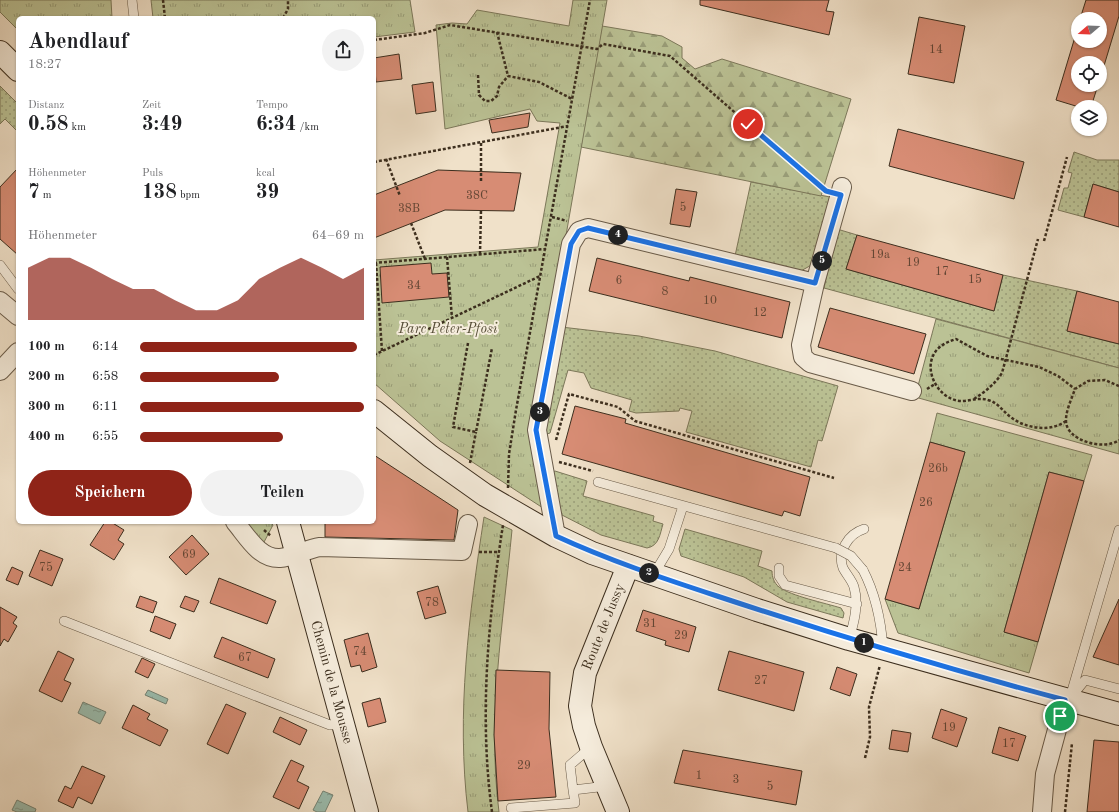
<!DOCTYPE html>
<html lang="de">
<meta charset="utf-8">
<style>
body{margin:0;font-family:"Old Standard TT",serif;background:#f2f2f2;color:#202124;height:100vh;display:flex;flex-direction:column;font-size:15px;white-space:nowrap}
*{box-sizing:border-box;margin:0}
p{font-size:13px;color:#757577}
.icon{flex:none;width:22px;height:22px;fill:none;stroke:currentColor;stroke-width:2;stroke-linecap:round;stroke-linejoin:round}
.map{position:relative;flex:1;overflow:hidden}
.sheet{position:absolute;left:16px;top:16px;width:360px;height:508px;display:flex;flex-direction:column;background:#fff;border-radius:6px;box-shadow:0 1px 3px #0004}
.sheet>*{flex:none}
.needle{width:26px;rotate:251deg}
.controls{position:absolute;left:1071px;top:12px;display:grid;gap:8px}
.controls a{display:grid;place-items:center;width:36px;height:36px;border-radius:50%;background:#fff;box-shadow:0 1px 3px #0004;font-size:20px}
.pin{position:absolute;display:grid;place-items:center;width:34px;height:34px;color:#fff;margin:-17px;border:2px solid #fff;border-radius:50%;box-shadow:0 1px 4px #0007}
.km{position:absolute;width:20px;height:20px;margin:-10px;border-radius:50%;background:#222;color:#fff;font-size:11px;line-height:20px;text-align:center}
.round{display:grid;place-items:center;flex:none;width:42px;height:42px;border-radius:21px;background:#f2f2f2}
.overview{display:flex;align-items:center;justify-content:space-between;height:68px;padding:0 12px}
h1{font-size:22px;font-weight:800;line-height:30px}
.stats{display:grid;grid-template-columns:repeat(3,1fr);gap:6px;height:68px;padding:4px 12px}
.stats div{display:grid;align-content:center}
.stats b{font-size:20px;font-weight:800}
.stats small{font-size:11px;font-weight:400}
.stats p{font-size:11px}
.chart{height:112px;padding:8px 12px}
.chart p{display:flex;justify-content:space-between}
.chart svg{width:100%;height:72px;margin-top:4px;fill:#8f2418;opacity:.7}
.primary-button{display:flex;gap:8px;margin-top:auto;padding:8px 12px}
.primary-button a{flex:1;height:46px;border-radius:24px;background:#8f2418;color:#fff;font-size:16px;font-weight:800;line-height:46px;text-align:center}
.primary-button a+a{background:#f2f2f2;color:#202124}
ul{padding:0 12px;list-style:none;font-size:13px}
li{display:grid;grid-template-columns:64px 48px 1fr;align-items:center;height:30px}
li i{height:10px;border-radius:5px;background:#8f2418}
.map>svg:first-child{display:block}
.grass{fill:url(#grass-dots);stroke:#7c785a}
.forest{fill:url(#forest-firs);stroke:#7c785a}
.park{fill:url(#park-tufts);stroke:#7c785a}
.water{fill:url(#water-ripples);stroke:#758476}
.building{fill:#d78c74;stroke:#3c2e1e}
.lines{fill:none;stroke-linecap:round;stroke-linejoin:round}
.lane-casing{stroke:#695b49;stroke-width:10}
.street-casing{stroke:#695b49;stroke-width:20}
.secondary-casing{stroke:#3c2e1e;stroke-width:24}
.path{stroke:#3c2e1e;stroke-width:2.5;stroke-dasharray:3 2;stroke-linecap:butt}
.lane{stroke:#f5ecdc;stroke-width:9}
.street{stroke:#f5ecdc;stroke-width:18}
.secondary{stroke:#f5ecdc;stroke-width:22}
.lane-bridge-casing{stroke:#695b49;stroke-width:10;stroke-linecap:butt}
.lane-bridge{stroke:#f5ecdc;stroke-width:9}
.route-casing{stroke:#fff;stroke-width:8}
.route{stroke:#1a73e8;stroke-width:5}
.labels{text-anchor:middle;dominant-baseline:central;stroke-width:4;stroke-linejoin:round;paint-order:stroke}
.number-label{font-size:12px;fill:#634634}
.park-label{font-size:14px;font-style:italic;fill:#554c36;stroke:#f5ecdc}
.street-label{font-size:14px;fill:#3c2e1e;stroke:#f5ecdc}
</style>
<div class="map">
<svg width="1119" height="812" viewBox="0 0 1119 812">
<defs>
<pattern id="grass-dots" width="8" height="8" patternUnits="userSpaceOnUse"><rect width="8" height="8" fill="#bbc295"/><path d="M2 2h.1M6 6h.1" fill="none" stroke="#999e79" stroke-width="1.8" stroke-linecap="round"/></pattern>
<pattern id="forest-firs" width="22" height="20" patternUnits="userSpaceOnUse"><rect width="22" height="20" fill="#bbc295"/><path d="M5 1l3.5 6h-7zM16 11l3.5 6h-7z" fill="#999e79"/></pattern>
<pattern id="park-tufts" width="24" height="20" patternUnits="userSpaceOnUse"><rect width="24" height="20" fill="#bbc295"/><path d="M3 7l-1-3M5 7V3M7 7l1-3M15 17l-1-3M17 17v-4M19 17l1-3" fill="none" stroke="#999e79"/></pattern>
<pattern id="water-ripples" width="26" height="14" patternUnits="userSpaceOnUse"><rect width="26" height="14" fill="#9bbeb0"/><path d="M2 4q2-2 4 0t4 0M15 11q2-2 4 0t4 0" fill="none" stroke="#809b8f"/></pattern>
</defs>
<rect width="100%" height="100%" fill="#f0e1c9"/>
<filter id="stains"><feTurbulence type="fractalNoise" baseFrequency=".005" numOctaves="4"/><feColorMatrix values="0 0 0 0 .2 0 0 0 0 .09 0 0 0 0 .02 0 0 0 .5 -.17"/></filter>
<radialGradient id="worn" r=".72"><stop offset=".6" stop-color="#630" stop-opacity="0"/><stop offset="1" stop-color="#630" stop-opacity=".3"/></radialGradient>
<path class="grass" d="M 0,86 L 18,104 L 18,132 L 5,119 L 0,124 Z
M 1074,152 L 1097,160 L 1119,160 L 1119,192 L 1093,184 L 1084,217 L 1058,210 L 1064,188 L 1068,188 L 1072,173 L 1068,172 Z
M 751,182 L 830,197 L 815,263 L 799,272 L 735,256 Z
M 837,229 L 857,235 L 846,269 L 994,311 L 1003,275 L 1077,291 L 1067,331 L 1119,344 L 1119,368 L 824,288 Z
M 561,327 L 639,336 L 715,351 L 838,386 L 822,441 L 818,440 L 811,467 L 686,432 L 692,411 L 680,408 L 679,411 L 636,413 L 629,411 L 632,400 L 591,388 L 584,373 L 568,370 L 550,433 L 544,435 Z
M 555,471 L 587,481 L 583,496 L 654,516 L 653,521 L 663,524 C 660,534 659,546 647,548 L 601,535 L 560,514 L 550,473 Z
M 685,529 L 762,551 L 758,566 L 772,571 C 772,577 774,583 779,587 C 791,596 825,603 841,608 L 844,613 L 843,618 L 787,602 L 744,577 L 681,556 L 679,549 Z"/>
<path class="forest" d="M 602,26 L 662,36 L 682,47 L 682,58 L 695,69 L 722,59 L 851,99 L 821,196 L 581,147 Z"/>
<path class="park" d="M 0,0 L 111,0 L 112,18 L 18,18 L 18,30 L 0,12 Z
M 151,0 L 410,0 L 415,32 L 374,37 L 374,18 L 153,18 Z
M 573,0 L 607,0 L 534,419 L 543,508 L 440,441 L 374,383 L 374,260 L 538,247 L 560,123 L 537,121 L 530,109 L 445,129 L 436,25 L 452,23 L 467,24 L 477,10 L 569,26 Z
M 936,319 L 1119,368 L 1119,454 L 915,397 Z
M 937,413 L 1092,455 L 1084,481 L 1049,472 L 1004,632 L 1038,642 L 1029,673 L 898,633 L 885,599 L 919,609 L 965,452 L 930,442 Z
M 484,517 L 512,530 C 503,624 487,718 499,812 L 468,812 C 456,713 469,615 484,517 Z
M 244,522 L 270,522 L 273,525 L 263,544 Z"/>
<path class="water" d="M 148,690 L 168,699 L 166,704 L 145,695 Z
M 83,702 L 106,712 L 100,724 L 78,713 Z
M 323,791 L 333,795 L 325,812 L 317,812 L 313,810 Z
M 17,800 L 36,809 L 35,812 L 17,812 L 12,810 Z"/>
<path class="building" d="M 700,0 L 829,0 L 826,11 L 834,12 L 829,35 L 700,5 Z
M 1086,0 L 1119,0 L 1119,16 L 1100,79 L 1100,63 L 1078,63 L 1078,85 L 1098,85 L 1091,107 L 1079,107 L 1056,100 L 1078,27 L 1078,41 L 1100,41 L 1100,19 L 1080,19 Z
M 919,17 L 965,26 L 954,83 L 908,74 Z
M 399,54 L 402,79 L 376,82 L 374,58 Z
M 433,82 L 436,111 L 416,114 L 412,85 Z
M 530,113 L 528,127 L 492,133 L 489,120 Z
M 898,129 L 1024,162 L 1014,199 L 889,166 Z
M 18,168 L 18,255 L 0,239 L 0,187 Z
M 438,170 L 521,173 L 514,211 L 445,210 L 374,238 L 374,195 Z
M 1093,184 L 1119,192 L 1119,227 L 1084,217 Z
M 676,189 L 697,192 L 690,227 L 670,224 Z
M 857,235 L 1003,275 L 994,311 L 846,269 Z
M 597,258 L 689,281 L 690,277 L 790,302 L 782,338 L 589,291 Z
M 431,263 L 432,274 L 447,273 L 449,297 L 382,303 L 380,267 Z
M 1077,291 L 1119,302 L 1119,344 L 1067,331 Z
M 830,308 L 926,334 L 914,374 L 818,347 Z
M 575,406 L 626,419 L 625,423 L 810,477 L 800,516 L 784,511 L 782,516 L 562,454 Z
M 930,442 L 965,452 L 919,609 L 885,599 Z
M 374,455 L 458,510 L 454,540 L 325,537 L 325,522 L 374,522 Z
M 1049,472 L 1084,481 L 1038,642 L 1004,632 Z
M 105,522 L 111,522 L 124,530 L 118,540 L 124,544 L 114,560 L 90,545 Z
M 192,535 L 209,554 L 186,575 L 169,557 Z
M 40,550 L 63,559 L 52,586 L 29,576 Z
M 12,567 L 23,572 L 18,585 L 6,580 Z
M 219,578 L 276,601 L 267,624 L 210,603 Z
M 438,586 L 446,613 L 425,619 L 417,592 Z
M 140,596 L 157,602 L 153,613 L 136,607 Z
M 185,596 L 199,601 L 194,612 L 180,607 Z
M 1119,599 L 1119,665 L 1093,657 Z
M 0,607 L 17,617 L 13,623 L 17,626 L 8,642 L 4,639 L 0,646 Z
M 643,610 L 696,627 L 689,652 L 665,645 L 666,641 L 636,631 Z
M 155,616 L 176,624 L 170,639 L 150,631 Z
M 368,633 L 377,667 L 362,672 L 360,665 L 351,667 L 344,640 Z
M 222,637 L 275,659 L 268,678 L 214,657 Z
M 58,651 L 74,659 L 64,680 L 71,683 L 62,702 L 39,691 Z
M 729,651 L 804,672 L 794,711 L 718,690 Z
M 142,658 L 155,664 L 148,678 L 135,672 Z
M 837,667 L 857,674 L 850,696 L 830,689 Z
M 496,670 L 550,672 L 549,729 L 556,797 L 498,801 L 494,735 Z
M 380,698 L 386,722 L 368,727 L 362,703 Z
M 226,704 L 246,713 L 228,754 L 207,744 Z
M 133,705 L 150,714 L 147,719 L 168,730 L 160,746 L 122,728 Z
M 941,709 L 967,718 L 957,747 L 932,738 Z
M 280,717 L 307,730 L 300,745 L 273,732 Z
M 999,727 L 1026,736 L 1018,761 L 992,753 Z
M 892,730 L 911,733 L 908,752 L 889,749 Z
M 1094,740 L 1119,742 L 1119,812 L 1087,812 Z
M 683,750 L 802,771 L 796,805 L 674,783 Z
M 291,760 L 304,766 L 297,781 L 309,787 L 299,809 L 273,797 Z
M 82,766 L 105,776 L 92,804 L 78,797 L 73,808 L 58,801 L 65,786 L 71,789 Z"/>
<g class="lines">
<defs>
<path id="lane" d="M 132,0 L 134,18
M 0,265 L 18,289
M 598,482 L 836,548
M 779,568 L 779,576 L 785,585 L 857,604
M 863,570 C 876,595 881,620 883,648
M 654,574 L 669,549 L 683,506
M 64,621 L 330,725 L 343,724
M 849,639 C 854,623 859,604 854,587 C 852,580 846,574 843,568 C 837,552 848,534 864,529
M 1072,696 L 1085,680 L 1119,689
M 1069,701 L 1119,530
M 591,747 L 570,765 L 573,790 L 607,786
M 511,808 L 575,803 L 573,790"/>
<path id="street" d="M 815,283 L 842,187
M 0,301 L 18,316
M 0,371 L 18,352
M 235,522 C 247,536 259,559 280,558 C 292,557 307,549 320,547 L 462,551 L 468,524
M 556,536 L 537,430 L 571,244 L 579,231 L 588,228 L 815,283 L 801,345 L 803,357 L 810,363 L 912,391
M 1042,812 L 1045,774 L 1065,700"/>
<g id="secondary">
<path d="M 0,52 L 18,70"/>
<path d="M 374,411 L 430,456 L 485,495 L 556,536 L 592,553 L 757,610 L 849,639 L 1119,714"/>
<path id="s1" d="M 288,522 L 367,812"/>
<path id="s2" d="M 618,812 L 591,747 L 584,726 L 580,706 L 585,673 L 628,566"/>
</g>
</defs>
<use href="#lane" class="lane-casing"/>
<use href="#street" class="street-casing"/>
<use href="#secondary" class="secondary-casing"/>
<path class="path" d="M 163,0 L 165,18
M 283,18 L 288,9 L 288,0
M 497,32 L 508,76 L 539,82 L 572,99
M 374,40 L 425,33 L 450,25 L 597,49 L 603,44 L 670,56 L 825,191
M 478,75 L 479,95 L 485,101 L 491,101 L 497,96 L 499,87 L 508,76
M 481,143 L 481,181
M 386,159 L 400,196
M 374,162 L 568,126
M 552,217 L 567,221
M 411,223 L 425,259
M 1044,241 L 1067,157
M 480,254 L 481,210
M 447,257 L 452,318
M 374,263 L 546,249
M 376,263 L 382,351
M 468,343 L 453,427 L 476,432 L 492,348
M 374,355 L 540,276
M 1119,386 L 1105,380 L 1088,381 L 1075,389 C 1072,398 1066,410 1066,420 C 1065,441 1105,451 1119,440
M 927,389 L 935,384
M 974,399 C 986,391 995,384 1002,373 L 1038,239
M 1066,421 C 1051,432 1027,429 1012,418 C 1003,412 999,403 988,400 C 979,397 970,401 961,401 C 942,400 928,379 931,362 C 934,348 944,343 956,339 L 987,356 L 1039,367 L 1058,376 L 1075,389
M 556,440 L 569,394 L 618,407 L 635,421 L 834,478
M 559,462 L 593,471
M 470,463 L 476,432
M 508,488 L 509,454 L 516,410 L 590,0
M 264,530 L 271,536
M 479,552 L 499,552
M 865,758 L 870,737 L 869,707 L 880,665
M 492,812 C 479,716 488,620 503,525
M 1065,812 L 1072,743"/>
<use href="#lane" class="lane"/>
<use href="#street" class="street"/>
<use href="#secondary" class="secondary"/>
<defs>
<path id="lane-bridge" d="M 836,548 L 851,556 L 863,570"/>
</defs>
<use href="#lane-bridge" class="lane-bridge-casing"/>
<use href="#lane-bridge" class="lane-bridge"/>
</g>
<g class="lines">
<defs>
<path id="route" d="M 748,124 L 826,191 L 841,195 L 815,283 L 588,228 L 579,231 L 571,244 L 536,430 L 556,536 C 608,560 662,578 717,596 C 832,634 948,669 1065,700 L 1060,716"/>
</defs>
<use href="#route" class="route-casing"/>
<use href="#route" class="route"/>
</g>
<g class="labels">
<g class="number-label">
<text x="936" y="50">14</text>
<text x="477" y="196">38C</text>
<text x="683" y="208">5</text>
<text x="409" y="209">38B</text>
<text x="880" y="255">19a</text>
<text x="913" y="263">19</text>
<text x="942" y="272">17</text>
<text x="975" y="280">15</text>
<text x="619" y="281">6</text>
<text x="414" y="286">34</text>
<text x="665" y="292">8</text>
<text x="710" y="301">10</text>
<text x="760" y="313">12</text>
<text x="938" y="469">26b</text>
<text x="926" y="503">26</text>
<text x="189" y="555">69</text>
<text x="46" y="568">75</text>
<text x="905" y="568">24</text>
<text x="432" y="603">78</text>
<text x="650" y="624">31</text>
<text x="681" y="636">29</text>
<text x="360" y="652">74</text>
<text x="245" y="658">67</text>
<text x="761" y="681">27</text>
<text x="949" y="728">19</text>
<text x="1009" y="744">17</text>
<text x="524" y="766">29</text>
<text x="699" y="776">1</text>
<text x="736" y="780">3</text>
<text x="770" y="787">5</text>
</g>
<g class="park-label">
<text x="448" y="329">Parc Peter-Pfosi</text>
</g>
<g class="street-label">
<text stroke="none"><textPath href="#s2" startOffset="196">Route de Jussy</textPath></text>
<text stroke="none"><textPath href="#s1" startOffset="166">Chemin de la Mousse</textPath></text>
</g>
</g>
<rect width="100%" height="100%" filter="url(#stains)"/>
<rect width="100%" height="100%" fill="url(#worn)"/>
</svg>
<div class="controls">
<a><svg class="needle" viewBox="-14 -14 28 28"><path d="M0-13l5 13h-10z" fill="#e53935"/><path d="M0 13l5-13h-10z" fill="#757577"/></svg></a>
<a><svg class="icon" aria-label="locate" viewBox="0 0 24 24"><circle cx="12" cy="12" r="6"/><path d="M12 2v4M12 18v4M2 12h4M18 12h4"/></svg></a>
<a><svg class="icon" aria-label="layers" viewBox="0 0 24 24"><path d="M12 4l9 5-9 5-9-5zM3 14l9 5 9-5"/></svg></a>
</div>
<div class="pin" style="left:1060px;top:716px;background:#1e9e55"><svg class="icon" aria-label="arrive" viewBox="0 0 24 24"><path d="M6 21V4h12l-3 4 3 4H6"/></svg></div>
<div class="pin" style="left:748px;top:124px;background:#d93025"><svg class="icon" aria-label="check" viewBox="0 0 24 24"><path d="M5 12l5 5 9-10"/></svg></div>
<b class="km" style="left:864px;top:643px">1</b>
<b class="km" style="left:649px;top:573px">2</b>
<b class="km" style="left:540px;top:412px">3</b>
<b class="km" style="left:618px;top:235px">4</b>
<b class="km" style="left:822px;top:261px">5</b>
<section class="sheet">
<div class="overview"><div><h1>Abendlauf</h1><p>18:27</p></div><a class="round"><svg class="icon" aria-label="share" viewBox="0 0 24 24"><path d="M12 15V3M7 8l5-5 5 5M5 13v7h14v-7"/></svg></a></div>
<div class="stats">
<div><p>Distanz</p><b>0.58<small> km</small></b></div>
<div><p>Zeit</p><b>3:49</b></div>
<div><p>Tempo</p><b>6:34<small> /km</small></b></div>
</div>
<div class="stats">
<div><p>Höhenmeter</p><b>7<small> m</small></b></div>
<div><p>Puls</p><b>138<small> bpm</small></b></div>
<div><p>kcal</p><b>39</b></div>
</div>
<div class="chart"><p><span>Höhenmeter</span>64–69 m</p>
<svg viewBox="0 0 160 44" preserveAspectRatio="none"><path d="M0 44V12L10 6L20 6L30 12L40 19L50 25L60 25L70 32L80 38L90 38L100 32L110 19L120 12L130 6L140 12L150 19L160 12V44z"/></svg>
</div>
<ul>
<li><b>100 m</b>6:14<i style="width:97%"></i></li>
<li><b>200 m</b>6:58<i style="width:62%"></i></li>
<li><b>300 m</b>6:11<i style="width:100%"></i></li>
<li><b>400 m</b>6:55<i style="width:64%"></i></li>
</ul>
<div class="primary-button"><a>Speichern</a><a>Teilen</a></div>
</section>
</div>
